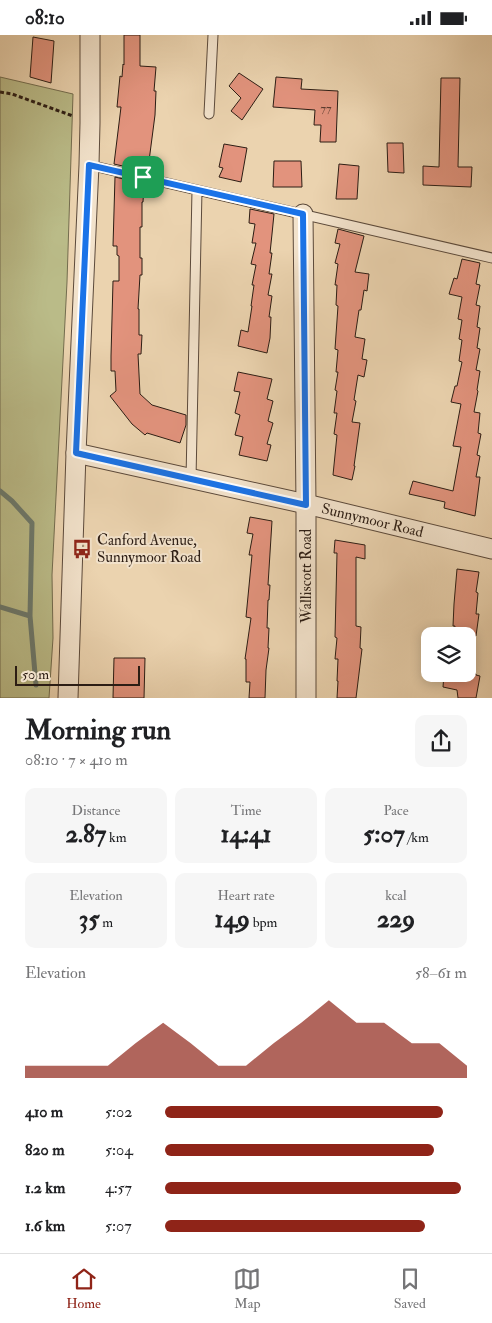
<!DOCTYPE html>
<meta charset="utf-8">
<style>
body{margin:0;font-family:"IM FELL Double Pica",serif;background:#f6f6f6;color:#202124;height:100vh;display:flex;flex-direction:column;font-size:19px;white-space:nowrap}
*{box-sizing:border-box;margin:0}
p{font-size:16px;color:#757577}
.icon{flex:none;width:28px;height:28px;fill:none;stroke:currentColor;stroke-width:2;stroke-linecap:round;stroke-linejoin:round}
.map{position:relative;height:663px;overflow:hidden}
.side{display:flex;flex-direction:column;background:#fff;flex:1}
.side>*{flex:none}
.controls{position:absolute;left:421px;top:592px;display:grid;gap:10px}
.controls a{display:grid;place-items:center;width:55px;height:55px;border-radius:10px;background:#fff;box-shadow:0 2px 12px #0003;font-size:25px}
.scale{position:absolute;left:15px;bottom:12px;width:125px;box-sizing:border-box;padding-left:5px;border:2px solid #2c1d14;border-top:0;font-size:14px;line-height:18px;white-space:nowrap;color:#2c1d14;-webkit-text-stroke:4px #f2e2cb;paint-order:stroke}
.pin{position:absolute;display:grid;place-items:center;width:42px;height:42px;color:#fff;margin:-21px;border-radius:10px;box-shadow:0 2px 8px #0006}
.round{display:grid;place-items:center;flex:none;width:52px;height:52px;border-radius:10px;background:#f6f6f6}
.headline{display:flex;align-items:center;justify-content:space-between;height:85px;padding:0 25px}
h1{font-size:28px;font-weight:700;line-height:38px}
.metrics{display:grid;grid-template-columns:repeat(3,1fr);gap:8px;height:85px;padding:5px 25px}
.metrics div{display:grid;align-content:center;border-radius:10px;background:#f6f6f6;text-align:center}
.metrics b{font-size:25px;font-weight:700}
.metrics small{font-size:14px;font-weight:400}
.metrics p{font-size:14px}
.chart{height:140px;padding:10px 25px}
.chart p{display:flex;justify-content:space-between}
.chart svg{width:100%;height:90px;margin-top:5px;fill:#8f2418;opacity:.7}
ul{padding:0 25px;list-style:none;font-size:16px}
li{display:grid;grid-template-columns:80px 60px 1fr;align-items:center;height:38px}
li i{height:12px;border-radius:6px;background:#8f2418}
.status{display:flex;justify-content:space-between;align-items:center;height:35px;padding:0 25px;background:#fff;direction:ltr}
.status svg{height:14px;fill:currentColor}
.menu{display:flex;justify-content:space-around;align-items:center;height:70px;border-top:1px solid #e0e0e0;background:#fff;font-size:14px;color:#757577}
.menu a{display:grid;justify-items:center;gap:2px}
.menu .current{color:#8f2418}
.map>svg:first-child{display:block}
.green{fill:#babb88;stroke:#736c4e}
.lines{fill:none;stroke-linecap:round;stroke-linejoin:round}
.stream{stroke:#6d7a6d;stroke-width:5}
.building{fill:#e2937d;stroke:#2c1d14}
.service-casing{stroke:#5c4a3b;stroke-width:11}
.minor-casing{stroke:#5c4a3b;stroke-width:21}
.path{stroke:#2c1d14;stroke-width:3;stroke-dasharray:4 2.5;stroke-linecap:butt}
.service{stroke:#f2e2cb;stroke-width:9}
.minor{stroke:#f2e2cb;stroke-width:19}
.route-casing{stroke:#fff;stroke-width:10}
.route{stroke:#1a73e8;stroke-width:6}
.labels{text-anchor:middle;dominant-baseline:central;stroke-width:4;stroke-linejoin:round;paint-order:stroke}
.number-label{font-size:12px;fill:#5a3a2e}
.street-label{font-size:15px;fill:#2c1d14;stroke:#f2e2cb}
.poi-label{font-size:15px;fill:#2c1d14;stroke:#f2e2cb;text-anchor:start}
</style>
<div class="status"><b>08:10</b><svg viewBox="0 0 49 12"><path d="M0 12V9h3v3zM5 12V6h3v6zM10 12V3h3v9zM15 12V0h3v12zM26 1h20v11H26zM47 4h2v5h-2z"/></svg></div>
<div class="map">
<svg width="492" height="663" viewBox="0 0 492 663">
<rect width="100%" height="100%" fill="#ebd3af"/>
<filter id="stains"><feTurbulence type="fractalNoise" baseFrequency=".004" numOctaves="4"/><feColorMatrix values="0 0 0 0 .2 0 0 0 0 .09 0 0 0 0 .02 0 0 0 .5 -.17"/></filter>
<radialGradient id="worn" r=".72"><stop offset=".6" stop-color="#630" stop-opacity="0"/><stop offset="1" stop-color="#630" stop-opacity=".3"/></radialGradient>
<path class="green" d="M 0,42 L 73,59 L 67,247 L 52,540 L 53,603 L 49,663 L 0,663 Z"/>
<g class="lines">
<path class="stream" d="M 0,456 L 12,466 L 32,488 L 30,581 L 36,650
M 0,572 L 30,581"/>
</g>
<path class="building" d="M 124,0 L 140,0 L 140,31 L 156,32 L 154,56 L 156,56 L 155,80 L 149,126 L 145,125 L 144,136 L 114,129 L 121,72 L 117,72 L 120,41 L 122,42 L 123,29 L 124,30 Z
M 33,2 L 54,6 L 51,48 L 30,42 Z
M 239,38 L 263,54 L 242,85 L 231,76 L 241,63 L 229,51 Z
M 276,42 L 302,44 L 301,54 L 338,56 L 336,107 L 320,107 L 321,90 L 314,90 L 315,75 L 273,72 Z
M 441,43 L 460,43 L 458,132 L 472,132 L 471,152 L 423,150 L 423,131 L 439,132 Z
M 387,108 L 403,108 L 404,138 L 388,137 Z
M 224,109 L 247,113 L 241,147 L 219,142 L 223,133 L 219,132 Z
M 274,126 L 301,126 L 302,152 L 273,152 Z
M 339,129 L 359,131 L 357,164 L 336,164 Z
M 115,142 L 144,149 L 143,167 L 142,167 L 142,192 L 140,192 L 140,223 L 142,223 L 142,240 L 140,240 L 138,274 L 139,274 L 139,300 L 142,300 L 141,319 L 138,319 L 140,359 L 152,370 L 186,380 L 186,390 L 180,408 L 147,398 L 145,400 L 132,389 L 110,361 L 116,356 L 115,336 L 111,336 L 111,321 L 113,246 L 119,246 L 119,221 L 117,220 L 117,211 L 113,211 Z
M 250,174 L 274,179 L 272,199 L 270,218 L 272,218 L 269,239 L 272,239 L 268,260 L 272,261 L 269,282 L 271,282 L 270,303 L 267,318 L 238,311 L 241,295 L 248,297 L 252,271 L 251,271 L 254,250 L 252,250 L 256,230 L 251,229 L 256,208 L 252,208 L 255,189 L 249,188 Z
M 338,194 L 364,201 L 355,237 L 369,239 L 367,256 L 364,255 L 361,275 L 359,275 L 355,302 L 365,304 L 362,324 L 367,325 L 364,342 L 358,340 L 354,365 L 356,366 L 352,387 L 360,388 L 354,431 L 355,431 L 352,445 L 333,440 L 337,400 L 334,399 L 337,378 L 334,378 L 337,356 L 335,355 L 338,337 L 336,337 L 338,315 L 335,314 L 338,271 L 336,270 L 337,250 L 335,250 L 338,229 L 335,228 L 340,209 L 335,208 Z
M 462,224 L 480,228 L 476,249 L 480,250 L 476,270 L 480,271 L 477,292 L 480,293 L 477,313 L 480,314 L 476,335 L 480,336 L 477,355 L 478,356 L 474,377 L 480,378 L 478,398 L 481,399 L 477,420 L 480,421 L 476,442 L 480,442 L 475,481 L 444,473 L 445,467 L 409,459 L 413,446 L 453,456 L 461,412 L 453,411 L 461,369 L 451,367 L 455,351 L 457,351 L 462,327 L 459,326 L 462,305 L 459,304 L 462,285 L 458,284 L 462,262 L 449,259 L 454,243 L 457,244 Z
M 238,337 L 272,344 L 267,364 L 273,366 L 268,386 L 273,388 L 267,409 L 271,410 L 267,426 L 239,420 L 243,402 L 235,400 L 240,380 L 235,378 L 240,357 L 234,356 Z
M 250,482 L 272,486 L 268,550 L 270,550 L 269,565 L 268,565 L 267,593 L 269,593 L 268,613 L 269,613 L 266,635 L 265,663 L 249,663 L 250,647 L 246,647 L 246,624 L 245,624 L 251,583 L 246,582 L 252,520 L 249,520 L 253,499 L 247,498 Z
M 335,505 L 365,510 L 365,524 L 356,522 L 356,591 L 361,592 L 360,613 L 362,614 L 356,663 L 337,663 L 338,646 L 337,646 L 338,624 L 335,624 L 337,603 L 335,602 L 337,518 L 334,518 Z
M 457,534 L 479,537 L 476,557 L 478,558 L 476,579 L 479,579 L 476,601 L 453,601 L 455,591 L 453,591 L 454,569 Z
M 114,623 L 145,623 L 144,663 L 113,663 Z
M 444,639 L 476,639 L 476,640 L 480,641 L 476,663 L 458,663 L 457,655 L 443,652 Z"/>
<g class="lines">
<defs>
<path id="service" d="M 209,79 L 213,0
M 89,130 L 492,223
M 191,444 L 197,155"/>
<g id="minor">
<path d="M 303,179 L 306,469 L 306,663"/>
<path id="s1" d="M 76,418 L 306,469 L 492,514"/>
<path d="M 68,663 L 76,418 L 89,130 L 90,88 L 90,0"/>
</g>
</defs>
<use href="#service" class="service-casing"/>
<use href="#minor" class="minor-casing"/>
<path class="path" d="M 0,57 L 12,59 L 73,81"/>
<use href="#service" class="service"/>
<use href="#minor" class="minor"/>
</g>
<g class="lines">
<defs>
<path id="route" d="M 89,130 L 303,179 L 306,470 L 76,418 Z"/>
</defs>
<use href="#route" class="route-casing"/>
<use href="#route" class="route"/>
</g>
<defs>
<symbol id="bus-bare" viewBox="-9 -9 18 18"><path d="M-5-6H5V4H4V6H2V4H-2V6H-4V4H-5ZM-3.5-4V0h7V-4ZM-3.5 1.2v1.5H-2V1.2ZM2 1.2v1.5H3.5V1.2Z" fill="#8f2418" stroke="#f2e2cb" stroke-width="2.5" paint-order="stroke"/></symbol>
</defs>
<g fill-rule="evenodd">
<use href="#bus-bare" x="68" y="500" width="28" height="28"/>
</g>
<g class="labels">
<g class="number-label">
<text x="326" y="73">77</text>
</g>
<g class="street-label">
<text stroke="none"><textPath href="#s1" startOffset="304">Sunnymoor Road</textPath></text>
<text transform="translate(306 541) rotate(-90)">Walliscott Road</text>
</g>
<g class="poi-label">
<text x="97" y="505">Canford Avenue,<tspan x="97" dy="17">Sunnymoor Road</tspan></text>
</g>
</g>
<rect width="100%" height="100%" filter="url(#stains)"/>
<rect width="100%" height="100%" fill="url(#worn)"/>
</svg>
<div class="controls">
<a><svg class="icon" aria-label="layers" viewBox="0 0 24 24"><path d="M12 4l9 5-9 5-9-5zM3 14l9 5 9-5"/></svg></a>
</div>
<div class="scale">50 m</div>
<div class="pin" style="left:143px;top:142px;background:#1e9e55"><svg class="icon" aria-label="arrive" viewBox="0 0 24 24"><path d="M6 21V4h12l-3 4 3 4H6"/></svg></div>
</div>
<section class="side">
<div class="headline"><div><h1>Morning run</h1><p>08:10 · 7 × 410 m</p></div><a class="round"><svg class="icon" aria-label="share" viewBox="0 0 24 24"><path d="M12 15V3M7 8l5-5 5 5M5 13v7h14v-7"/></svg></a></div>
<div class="metrics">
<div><p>Distance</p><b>2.87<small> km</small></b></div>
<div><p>Time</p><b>14:41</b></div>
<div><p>Pace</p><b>5:07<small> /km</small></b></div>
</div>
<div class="metrics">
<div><p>Elevation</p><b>35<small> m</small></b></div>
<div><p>Heart rate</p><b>149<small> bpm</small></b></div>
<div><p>kcal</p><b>229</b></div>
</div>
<div class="chart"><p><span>Elevation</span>58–61 m</p>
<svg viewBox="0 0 160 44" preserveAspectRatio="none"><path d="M0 44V38L10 38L20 38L30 38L40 27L50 17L60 27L70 38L80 38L90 27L100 17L110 6L120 17L130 17L140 27L150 27L160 38V44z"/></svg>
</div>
<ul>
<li><b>410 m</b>5:02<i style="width:92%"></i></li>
<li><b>820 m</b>5:04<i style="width:89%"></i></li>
<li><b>1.2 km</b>4:57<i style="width:98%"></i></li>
<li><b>1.6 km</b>5:07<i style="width:86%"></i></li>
</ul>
</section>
<nav class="menu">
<a class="current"><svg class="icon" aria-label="home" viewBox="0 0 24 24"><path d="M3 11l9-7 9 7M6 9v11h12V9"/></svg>Home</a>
<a><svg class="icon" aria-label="map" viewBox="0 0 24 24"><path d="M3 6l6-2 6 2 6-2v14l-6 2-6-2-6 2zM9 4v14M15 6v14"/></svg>Map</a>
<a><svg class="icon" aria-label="saved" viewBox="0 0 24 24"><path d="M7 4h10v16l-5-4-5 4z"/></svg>Saved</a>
</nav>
